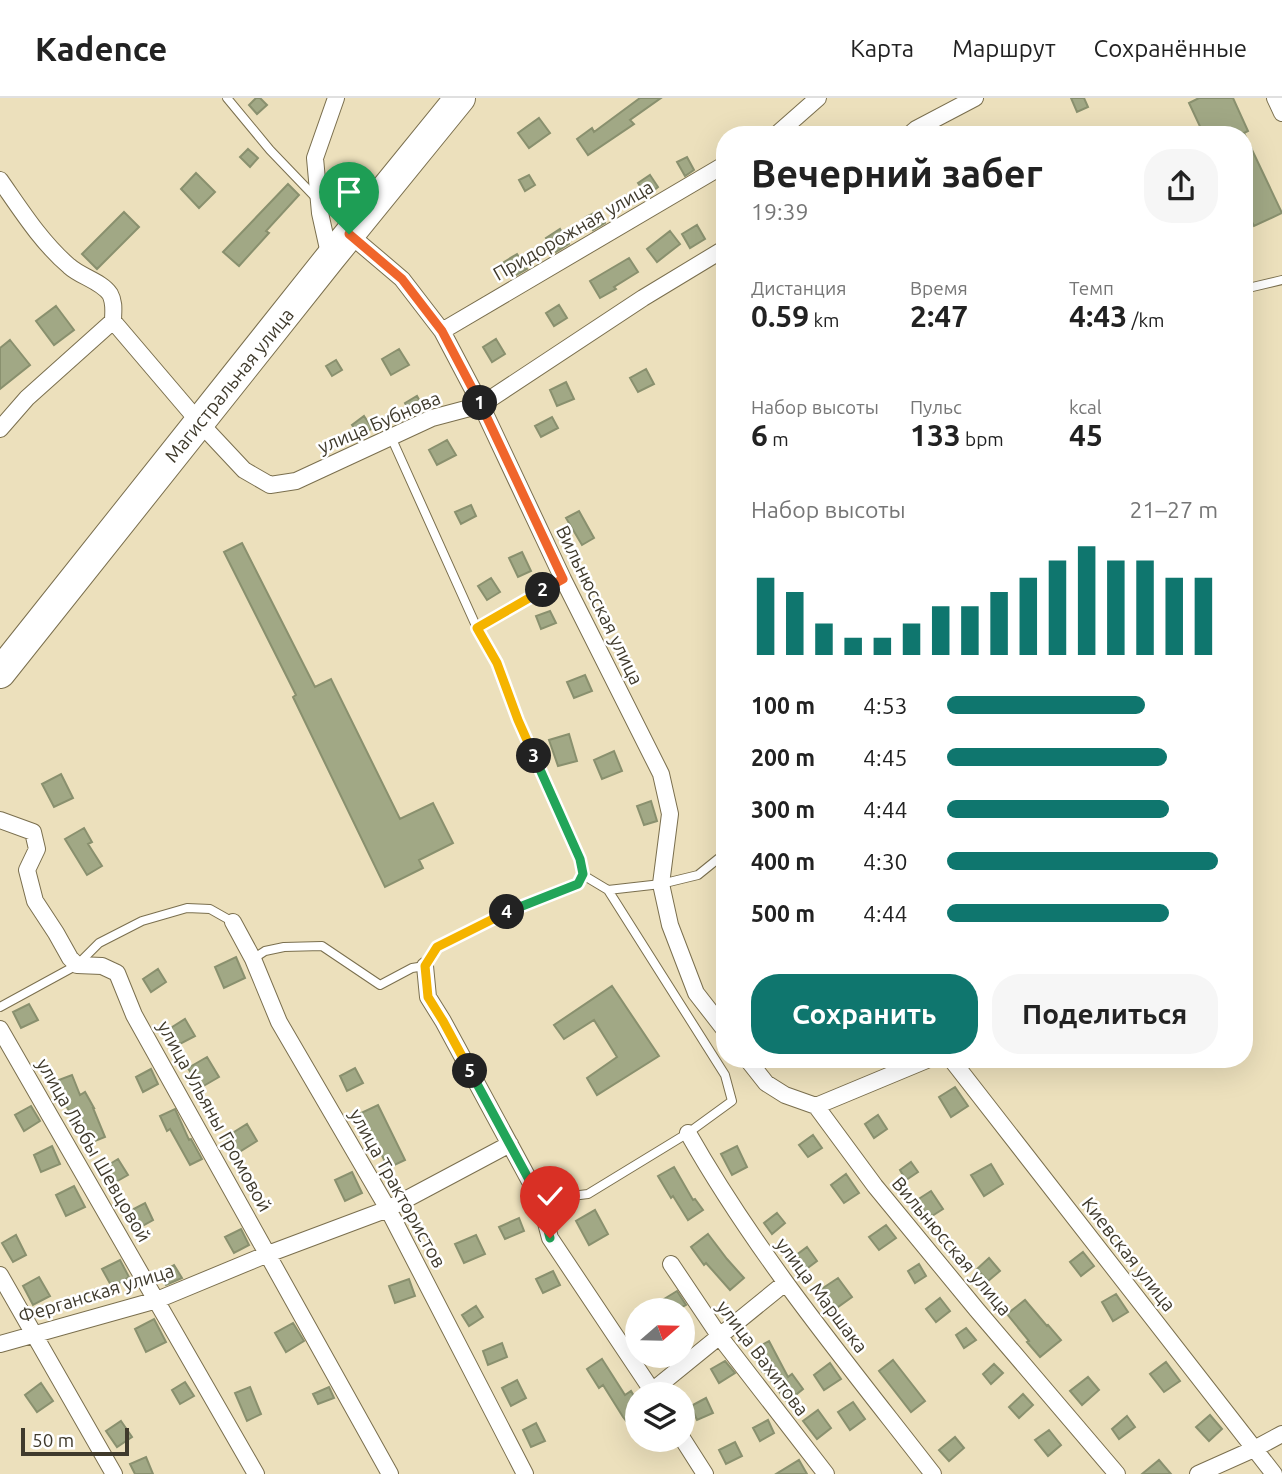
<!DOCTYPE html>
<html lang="ru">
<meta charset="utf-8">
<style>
body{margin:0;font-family:Ubuntu,sans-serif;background:#f6f6f6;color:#222;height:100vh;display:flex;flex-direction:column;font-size:26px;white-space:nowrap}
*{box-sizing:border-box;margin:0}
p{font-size:23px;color:#767676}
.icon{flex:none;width:38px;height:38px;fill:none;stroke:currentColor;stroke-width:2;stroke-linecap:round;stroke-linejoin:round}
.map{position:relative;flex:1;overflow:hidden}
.panel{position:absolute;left:716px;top:28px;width:537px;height:942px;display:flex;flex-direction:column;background:#fff;border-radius:28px;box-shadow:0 7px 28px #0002}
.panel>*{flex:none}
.needle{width:46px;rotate:70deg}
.controls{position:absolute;left:625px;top:1200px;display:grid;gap:14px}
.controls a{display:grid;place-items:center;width:70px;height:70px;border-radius:50%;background:#fff;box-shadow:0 7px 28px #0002;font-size:35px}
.scale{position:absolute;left:21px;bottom:18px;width:108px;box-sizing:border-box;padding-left:7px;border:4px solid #3f3a2c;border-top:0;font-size:19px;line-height:24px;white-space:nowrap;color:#3f3a2c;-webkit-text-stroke:5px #fff;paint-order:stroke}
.pin{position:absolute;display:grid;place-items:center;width:60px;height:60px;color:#fff;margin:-72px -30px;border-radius:50% 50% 50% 0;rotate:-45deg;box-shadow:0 0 7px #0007}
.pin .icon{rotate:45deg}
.km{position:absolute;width:35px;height:35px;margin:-18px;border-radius:50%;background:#222;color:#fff;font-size:19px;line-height:35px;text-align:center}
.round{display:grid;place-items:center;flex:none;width:74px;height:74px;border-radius:28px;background:#f6f6f6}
.headline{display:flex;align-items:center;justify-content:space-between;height:119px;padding:0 35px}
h1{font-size:38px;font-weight:700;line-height:52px}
.figures{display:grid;grid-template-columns:repeat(3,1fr);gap:10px;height:119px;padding:7px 35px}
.figures div{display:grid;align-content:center}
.figures b{font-size:30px;font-weight:700}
.figures small{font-size:19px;font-weight:400}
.figures p{font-size:19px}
.chart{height:196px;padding:14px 35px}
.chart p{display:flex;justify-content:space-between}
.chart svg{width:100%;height:126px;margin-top:7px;stroke:#0f766e;stroke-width:6}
.button{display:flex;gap:14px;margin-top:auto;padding:14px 35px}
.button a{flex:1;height:80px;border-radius:28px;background:#0f766e;color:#fff;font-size:28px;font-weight:700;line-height:80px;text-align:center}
.button a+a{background:#f6f6f6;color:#222}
ul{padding:0 35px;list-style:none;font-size:23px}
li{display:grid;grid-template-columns:112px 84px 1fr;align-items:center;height:52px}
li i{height:18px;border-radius:9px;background:#0f766e}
header{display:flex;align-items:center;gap:42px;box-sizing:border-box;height:98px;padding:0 35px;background:#fff;border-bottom:2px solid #e0e0e0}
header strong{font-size:33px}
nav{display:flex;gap:38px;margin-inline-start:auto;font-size:24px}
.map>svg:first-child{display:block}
.building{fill:#a1a885;stroke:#89906e;stroke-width:2}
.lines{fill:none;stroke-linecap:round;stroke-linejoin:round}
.lane-casing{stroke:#7a6f4e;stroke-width:10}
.street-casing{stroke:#7a6f4e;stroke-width:18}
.highway-casing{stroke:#7a6f4e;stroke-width:32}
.lane{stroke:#fff;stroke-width:8}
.street{stroke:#fff;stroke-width:16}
.highway{stroke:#fff;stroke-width:30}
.split-1-casing{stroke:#fff;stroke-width:14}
.split-2-casing{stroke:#fff;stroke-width:14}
.split-3-casing{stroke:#fff;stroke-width:14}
.split-4-casing{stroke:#fff;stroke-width:14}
.split-5-casing{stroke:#fff;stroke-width:14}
.split-6-casing{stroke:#fff;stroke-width:14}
.split-1{stroke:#f0652b;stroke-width:9}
.split-2{stroke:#f0652b;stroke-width:9}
.split-3{stroke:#f5b400;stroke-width:9}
.split-4{stroke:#22a559;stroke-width:9}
.split-5{stroke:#f5b400;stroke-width:9}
.split-6{stroke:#22a559;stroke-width:9}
.labels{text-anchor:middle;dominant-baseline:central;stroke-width:5;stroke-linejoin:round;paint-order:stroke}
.street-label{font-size:19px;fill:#3f3a2c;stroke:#fff}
</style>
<header>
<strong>Kadence</strong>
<nav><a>Карта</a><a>Маршрут</a><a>Сохранённые</a></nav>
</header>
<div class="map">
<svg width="1282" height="1376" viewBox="0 0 1282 1376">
<rect width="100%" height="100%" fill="#ece0bc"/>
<path class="building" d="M 256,0 L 260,0 L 267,7 L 257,16 L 249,7 Z
M 640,0 L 661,0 L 630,22 L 634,26 L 588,57 L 577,41 L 592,30 L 594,34 Z
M 1071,0 L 1084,0 L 1088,9 L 1077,14 Z
M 1199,0 L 1233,0 L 1248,33 L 1240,37 L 1204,37 L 1189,5 Z
M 539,20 L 550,35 L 529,50 L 518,35 Z
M 1244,35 L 1282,115 L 1254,128 L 1244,108 Z
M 248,51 L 258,60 L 250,69 L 240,59 Z
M 687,59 L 694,72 L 685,78 L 677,64 Z
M 196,75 L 215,94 L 199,110 L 181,91 Z
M 529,77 L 535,87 L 525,93 L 519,82 Z
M 650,77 L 658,89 L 647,98 L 638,85 Z
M 288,86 L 299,97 L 266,133 L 269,135 L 239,168 L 223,154 Z
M 598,113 L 605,125 L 593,132 L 586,119 Z
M 124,114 L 139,129 L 97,171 L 82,156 Z
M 697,127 L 705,141 L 690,150 L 682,136 Z
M 560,131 L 569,146 L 556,154 L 546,140 Z
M 670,133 L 680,146 L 657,164 L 647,151 Z
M 517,156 L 527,171 L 513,179 L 504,164 Z
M 629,160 L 638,174 L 614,189 L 616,191 L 600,200 L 590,183 Z
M 559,207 L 567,220 L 554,228 L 546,215 Z
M 56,208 L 74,232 L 54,247 L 36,223 Z
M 496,241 L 505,256 L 492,264 L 483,249 Z
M 10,242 L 30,267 L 0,291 L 0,250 Z
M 399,251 L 409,267 L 391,277 L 382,261 Z
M 336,262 L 342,272 L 332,278 L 326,268 Z
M 646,271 L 654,286 L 638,294 L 630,280 Z
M 566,284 L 574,301 L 557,308 L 550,292 Z
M 417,298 L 422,307 L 410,314 L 405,305 Z
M 364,318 L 372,330 L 361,339 L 352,327 Z
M 552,319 L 558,330 L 541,339 L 535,328 Z
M 447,342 L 456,357 L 437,367 L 429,352 Z
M 471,407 L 476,418 L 461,426 L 455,414 Z
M 579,413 L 594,440 L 582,447 L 566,420 Z
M 242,445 L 315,589 L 331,581 L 400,721 L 433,705 L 453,745 L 419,762 L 423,770 L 385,789 L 293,599 L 296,597 L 224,454 Z
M 522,454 L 531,473 L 518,479 L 509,460 Z
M 491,480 L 500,494 L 487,502 L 478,488 Z
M 550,513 L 556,525 L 541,531 L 536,518 Z
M 585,577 L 592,593 L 574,600 L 567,584 Z
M 569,636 L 577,663 L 558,668 L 549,642 Z
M 614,653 L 622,673 L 602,681 L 594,662 Z
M 61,676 L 73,700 L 54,709 L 42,686 Z
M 651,703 L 657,723 L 644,727 L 637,708 Z
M 84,730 L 92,744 L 88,746 L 102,768 L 87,777 L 65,741 Z
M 236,859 L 245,880 L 224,890 L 215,869 Z
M 158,871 L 166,884 L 151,894 L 143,881 Z
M 612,888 L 659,958 L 597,997 L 587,980 L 617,959 L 594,922 L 564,941 L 554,927 Z
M 29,906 L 38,922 L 21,930 L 13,914 Z
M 185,921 L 195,938 L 178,947 L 169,931 Z
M 207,959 L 219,979 L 200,990 L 188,970 Z
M 355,970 L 363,985 L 347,993 L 340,978 Z
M 151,971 L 158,986 L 143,994 L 136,979 Z
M 72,977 L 80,997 L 85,994 L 94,1010 L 93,1010 L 105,1039 L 90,1045 L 78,1019 L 74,1021 L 65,1006 L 56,983 Z
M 955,989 L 968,1008 L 951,1019 L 939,999 Z
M 378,1007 L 405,1062 L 388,1070 L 370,1033 L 368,1034 L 359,1016 Z
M 31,1008 L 40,1023 L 24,1033 L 15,1017 Z
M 175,1011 L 189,1042 L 191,1041 L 202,1061 L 190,1067 L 170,1031 L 167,1033 L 160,1018 Z
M 878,1017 L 887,1031 L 874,1040 L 865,1026 Z
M 247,1026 L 257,1043 L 236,1056 L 226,1039 Z
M 813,1037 L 822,1050 L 808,1059 L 799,1047 Z
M 52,1048 L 60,1066 L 41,1074 L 34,1057 Z
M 737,1048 L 747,1069 L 732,1077 L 721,1056 Z
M 118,1061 L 128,1077 L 114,1085 L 105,1069 Z
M 911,1064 L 918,1074 L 906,1082 L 900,1072 Z
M 991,1066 L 1003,1086 L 984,1098 L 971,1077 Z
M 674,1069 L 693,1102 L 695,1101 L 703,1112 L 688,1122 L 673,1098 L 671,1100 L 658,1078 Z
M 352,1074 L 362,1095 L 345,1103 L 335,1082 Z
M 846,1076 L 859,1095 L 844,1105 L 831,1087 Z
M 74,1088 L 85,1109 L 66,1118 L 56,1097 Z
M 931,1093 L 943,1111 L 929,1120 L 917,1102 Z
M 145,1105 L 153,1122 L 137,1131 L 128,1114 Z
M 595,1112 L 608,1136 L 589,1147 L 576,1123 Z
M 777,1115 L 785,1125 L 772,1136 L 764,1125 Z
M 519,1120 L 524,1133 L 505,1141 L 499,1129 Z
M 886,1127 L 896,1140 L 879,1152 L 869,1139 Z
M 241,1131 L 249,1147 L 234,1155 L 225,1139 Z
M 708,1136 L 727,1161 L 744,1180 L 730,1192 L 706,1165 L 704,1167 L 691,1149 Z
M 16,1137 L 26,1157 L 13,1164 L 2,1145 Z
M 476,1137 L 485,1156 L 464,1165 L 455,1146 Z
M 807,1149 L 817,1163 L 801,1175 L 791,1161 Z
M 1083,1154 L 1094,1168 L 1081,1178 L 1070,1164 Z
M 989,1160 L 1000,1173 L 988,1183 L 977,1171 Z
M 120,1162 L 129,1179 L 112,1189 L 102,1171 Z
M 919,1166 L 926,1178 L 915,1185 L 908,1173 Z
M 174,1167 L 182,1180 L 166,1187 L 160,1175 Z
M 553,1173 L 560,1187 L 543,1195 L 536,1181 Z
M 39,1179 L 50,1198 L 33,1207 L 23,1188 Z
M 838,1180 L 852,1199 L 831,1214 L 817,1194 Z
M 409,1181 L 415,1198 L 395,1205 L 389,1188 Z
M 677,1193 L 686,1207 L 675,1213 L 670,1213 L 664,1201 Z
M 1116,1196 L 1128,1214 L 1113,1223 L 1102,1204 Z
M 940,1200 L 950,1213 L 936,1224 L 926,1211 Z
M 1025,1202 L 1047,1228 L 1048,1227 L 1061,1242 L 1040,1259 L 1027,1244 L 1029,1243 L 1007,1216 Z
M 476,1208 L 483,1219 L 469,1228 L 462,1217 Z
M 154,1221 L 166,1244 L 146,1254 L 135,1231 Z
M 293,1225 L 304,1243 L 286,1254 L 275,1235 Z
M 966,1230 L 976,1242 L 964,1250 L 956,1237 Z
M 769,1243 L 788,1279 L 792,1276 L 803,1291 L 787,1304 L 763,1272 L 762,1273 L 751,1253 Z
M 502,1245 L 507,1259 L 488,1267 L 483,1253 Z
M 602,1261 L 625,1297 L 631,1293 L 637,1303 L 637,1337 L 623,1319 L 603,1287 L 599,1290 L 587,1271 Z
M 893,1262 L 925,1303 L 911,1314 L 879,1273 Z
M 725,1263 L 735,1275 L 719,1285 L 711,1271 Z
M 1166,1264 L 1180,1283 L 1164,1294 L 1150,1276 Z
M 830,1265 L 841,1281 L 824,1292 L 814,1277 Z
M 994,1266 L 1003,1275 L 991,1286 L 983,1276 Z
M 1088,1279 L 1099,1292 L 1082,1307 L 1070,1293 Z
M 517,1282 L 526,1300 L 511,1308 L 502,1290 Z
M 185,1284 L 194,1298 L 180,1306 L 172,1292 Z
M 41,1285 L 53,1303 L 37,1314 L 25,1297 Z
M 250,1289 L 261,1316 L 247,1323 L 235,1295 Z
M 329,1289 L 334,1300 L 318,1306 L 313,1296 Z
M 1023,1296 L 1033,1307 L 1019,1320 L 1009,1309 Z
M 706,1300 L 713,1315 L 697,1322 L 691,1308 Z
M 853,1304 L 865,1321 L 850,1332 L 838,1314 Z
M 818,1312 L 831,1330 L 817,1341 L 803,1323 Z
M 1210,1317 L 1222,1331 L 1209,1343 L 1196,1329 Z
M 1127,1318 L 1135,1329 L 1119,1341 L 1112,1331 Z
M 768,1322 L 774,1335 L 760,1343 L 753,1330 Z
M 121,1323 L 132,1339 L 117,1349 L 106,1333 Z
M 536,1325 L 545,1343 L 531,1349 L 523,1332 Z
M 1049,1332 L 1061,1347 L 1048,1358 L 1035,1342 Z
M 955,1339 L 964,1350 L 949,1363 L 939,1352 Z
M 735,1344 L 742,1358 L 726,1366 L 719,1352 Z
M 146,1359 L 153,1376 L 135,1376 L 130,1366 Z
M 799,1362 L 807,1376 L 776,1376 Z
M 1159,1362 L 1171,1376 L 1142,1376 Z"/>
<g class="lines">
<defs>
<path id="lane" d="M 227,0 L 270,52 L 317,101
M 1244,191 L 1282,182
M 391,339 L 477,530 L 497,565 L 518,622 L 580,761 L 583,777
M 477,530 L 563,481
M 253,861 L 265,853 L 284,849 L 322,848 L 380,887 L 412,870 L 425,868 L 437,849 L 512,812 L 578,786 L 583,777 L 608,792 L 661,786 L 698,777 L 724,756
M 0,909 L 77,867 L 99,845 L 142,823 L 187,810 L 210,811 L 233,824
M 540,1102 L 588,1096 L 688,1035 L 732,1003 L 725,977 L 608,792"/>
<path id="street" d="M 1275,0 L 1282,15
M 776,37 L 818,0
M 909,37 L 916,31 L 975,0
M 0,82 C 21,112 41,144 69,168 C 81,179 101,183 110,196 C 115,205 113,214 113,223 L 199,324 L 244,372 L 270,387 L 296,383 L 432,320 L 481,307 L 643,200 L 724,151
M 349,136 L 402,181 L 442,233 L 481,307 L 563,481 L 661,676 L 670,716 L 661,786 L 670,827 L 696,895 L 724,931
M 330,160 L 320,115 L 315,60 L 336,0
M 442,233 L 724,67
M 0,331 L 27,300 L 113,223
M 0,722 L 33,734 L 37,751 L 27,772 L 35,803 L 56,835 L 70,860 L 77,867 L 102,868 L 117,875 L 134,917 L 390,1376
M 233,824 L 253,861 L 279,924 L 388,1111 L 525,1376
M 425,868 L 428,899 L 443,923 L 540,1102 L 550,1140 L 655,1297
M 0,931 L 256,1376
M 747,961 L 766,985 L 785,997 L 816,1008 L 875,1088 L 977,1212 L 1117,1376
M 951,961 L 1274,1376
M 816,1008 L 929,961
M 688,1035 C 757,1157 847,1265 933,1376
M 671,1166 L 720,1239 L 826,1376
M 0,1177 L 114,1376
M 0,1246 L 157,1202 L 268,1156 L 388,1111 L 510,1046
M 652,1293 L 785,1185
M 682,1340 L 705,1376
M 1198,1376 L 1254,1351 L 1282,1336"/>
<path id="highway" d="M 0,575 L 330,160 L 460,0"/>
</defs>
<use href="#lane" class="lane-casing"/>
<use href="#street" class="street-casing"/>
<use href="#highway" class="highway-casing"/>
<use href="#lane" class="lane"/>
<use href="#street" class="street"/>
<use href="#highway" class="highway"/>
</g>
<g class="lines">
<defs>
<path id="split-1" d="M 349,136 L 402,181 L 442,233 L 480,305"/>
<path id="split-2" d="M 480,305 L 563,481 L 543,492"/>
<path id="split-3" d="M 534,658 L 518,622 L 497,565 L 477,530 L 543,492"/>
<path id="split-4" d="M 507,814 L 578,786 L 583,776 L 580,761 L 534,658"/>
<path id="split-5" d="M 470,973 L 443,923 L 428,899 L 425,868 L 437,849 L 507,814"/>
<path id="split-6" d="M 470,973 L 540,1102 L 550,1140"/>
</defs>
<use href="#split-1" class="split-1-casing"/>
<use href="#split-2" class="split-2-casing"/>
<use href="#split-3" class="split-3-casing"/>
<use href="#split-4" class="split-4-casing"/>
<use href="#split-5" class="split-5-casing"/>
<use href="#split-6" class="split-6-casing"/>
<use href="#split-1" class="split-1"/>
<use href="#split-2" class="split-2"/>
<use href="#split-3" class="split-3"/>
<use href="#split-4" class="split-4"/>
<use href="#split-5" class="split-5"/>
<use href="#split-6" class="split-6"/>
</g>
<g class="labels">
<g class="street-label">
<text transform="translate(573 132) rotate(-30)">Придорожная улица</text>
<text transform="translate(229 287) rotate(-51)">Магистральная улица</text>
<text transform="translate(379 324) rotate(-23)">улица Бубнова</text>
<text transform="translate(600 507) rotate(64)">Вильнюсская улица</text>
<text transform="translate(215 1018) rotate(61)">улица Ульяны Громовой</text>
<text transform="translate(94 1052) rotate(60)">улица Любы Шевцовой</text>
<text transform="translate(398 1090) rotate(61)">улица Трактористов</text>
<text transform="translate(952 1148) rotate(50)">Вильнюсская улица</text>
<text transform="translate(1129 1156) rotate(52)">Киевская улица</text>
<text transform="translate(96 1195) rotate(-17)">Ферганская улица</text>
<text transform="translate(822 1197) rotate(53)">улица Маршака</text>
<text transform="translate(763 1260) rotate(53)">улица Вахитова</text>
</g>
</g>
</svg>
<div class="controls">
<a><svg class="needle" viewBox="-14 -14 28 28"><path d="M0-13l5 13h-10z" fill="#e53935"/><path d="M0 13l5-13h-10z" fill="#767676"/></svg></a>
<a><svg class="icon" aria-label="layers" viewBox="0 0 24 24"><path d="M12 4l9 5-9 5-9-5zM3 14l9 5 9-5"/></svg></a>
</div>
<div class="scale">50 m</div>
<div class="pin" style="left:349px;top:136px;background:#1e9e55"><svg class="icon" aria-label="arrive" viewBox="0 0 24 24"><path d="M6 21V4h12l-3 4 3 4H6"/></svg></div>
<div class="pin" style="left:550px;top:1140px;background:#d93025"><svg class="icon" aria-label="check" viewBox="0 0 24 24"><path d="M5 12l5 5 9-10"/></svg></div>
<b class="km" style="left:480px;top:305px">1</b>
<b class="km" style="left:543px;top:492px">2</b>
<b class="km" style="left:534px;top:658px">3</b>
<b class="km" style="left:507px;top:814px">4</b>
<b class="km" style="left:470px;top:973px">5</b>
<section class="panel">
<div class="headline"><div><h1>Вечерний забег</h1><p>19:39</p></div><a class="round"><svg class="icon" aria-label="share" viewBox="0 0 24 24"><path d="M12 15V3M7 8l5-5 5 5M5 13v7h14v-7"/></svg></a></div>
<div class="figures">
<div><p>Дистанция</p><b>0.59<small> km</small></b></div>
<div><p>Время</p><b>2:47</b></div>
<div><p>Темп</p><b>4:43<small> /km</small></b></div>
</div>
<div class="figures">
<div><p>Набор высоты</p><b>6<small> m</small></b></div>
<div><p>Пульс</p><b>133<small> bpm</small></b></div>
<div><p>kcal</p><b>45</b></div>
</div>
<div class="chart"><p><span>Набор высоты</span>21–27 m</p>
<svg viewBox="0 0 160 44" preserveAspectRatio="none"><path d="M5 44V17M15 44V22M25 44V33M35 44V38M45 44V38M55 44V33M65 44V27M75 44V27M85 44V22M95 44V17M105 44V11M115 44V6M125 44V11M135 44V11M145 44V17M155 44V17"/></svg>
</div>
<ul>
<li><b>100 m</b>4:53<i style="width:73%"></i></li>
<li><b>200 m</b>4:45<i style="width:81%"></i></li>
<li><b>300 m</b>4:44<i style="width:82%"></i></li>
<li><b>400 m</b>4:30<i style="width:100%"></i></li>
<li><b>500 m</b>4:44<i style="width:82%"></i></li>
</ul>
<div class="button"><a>Сохранить</a><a>Поделиться</a></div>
</section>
</div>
